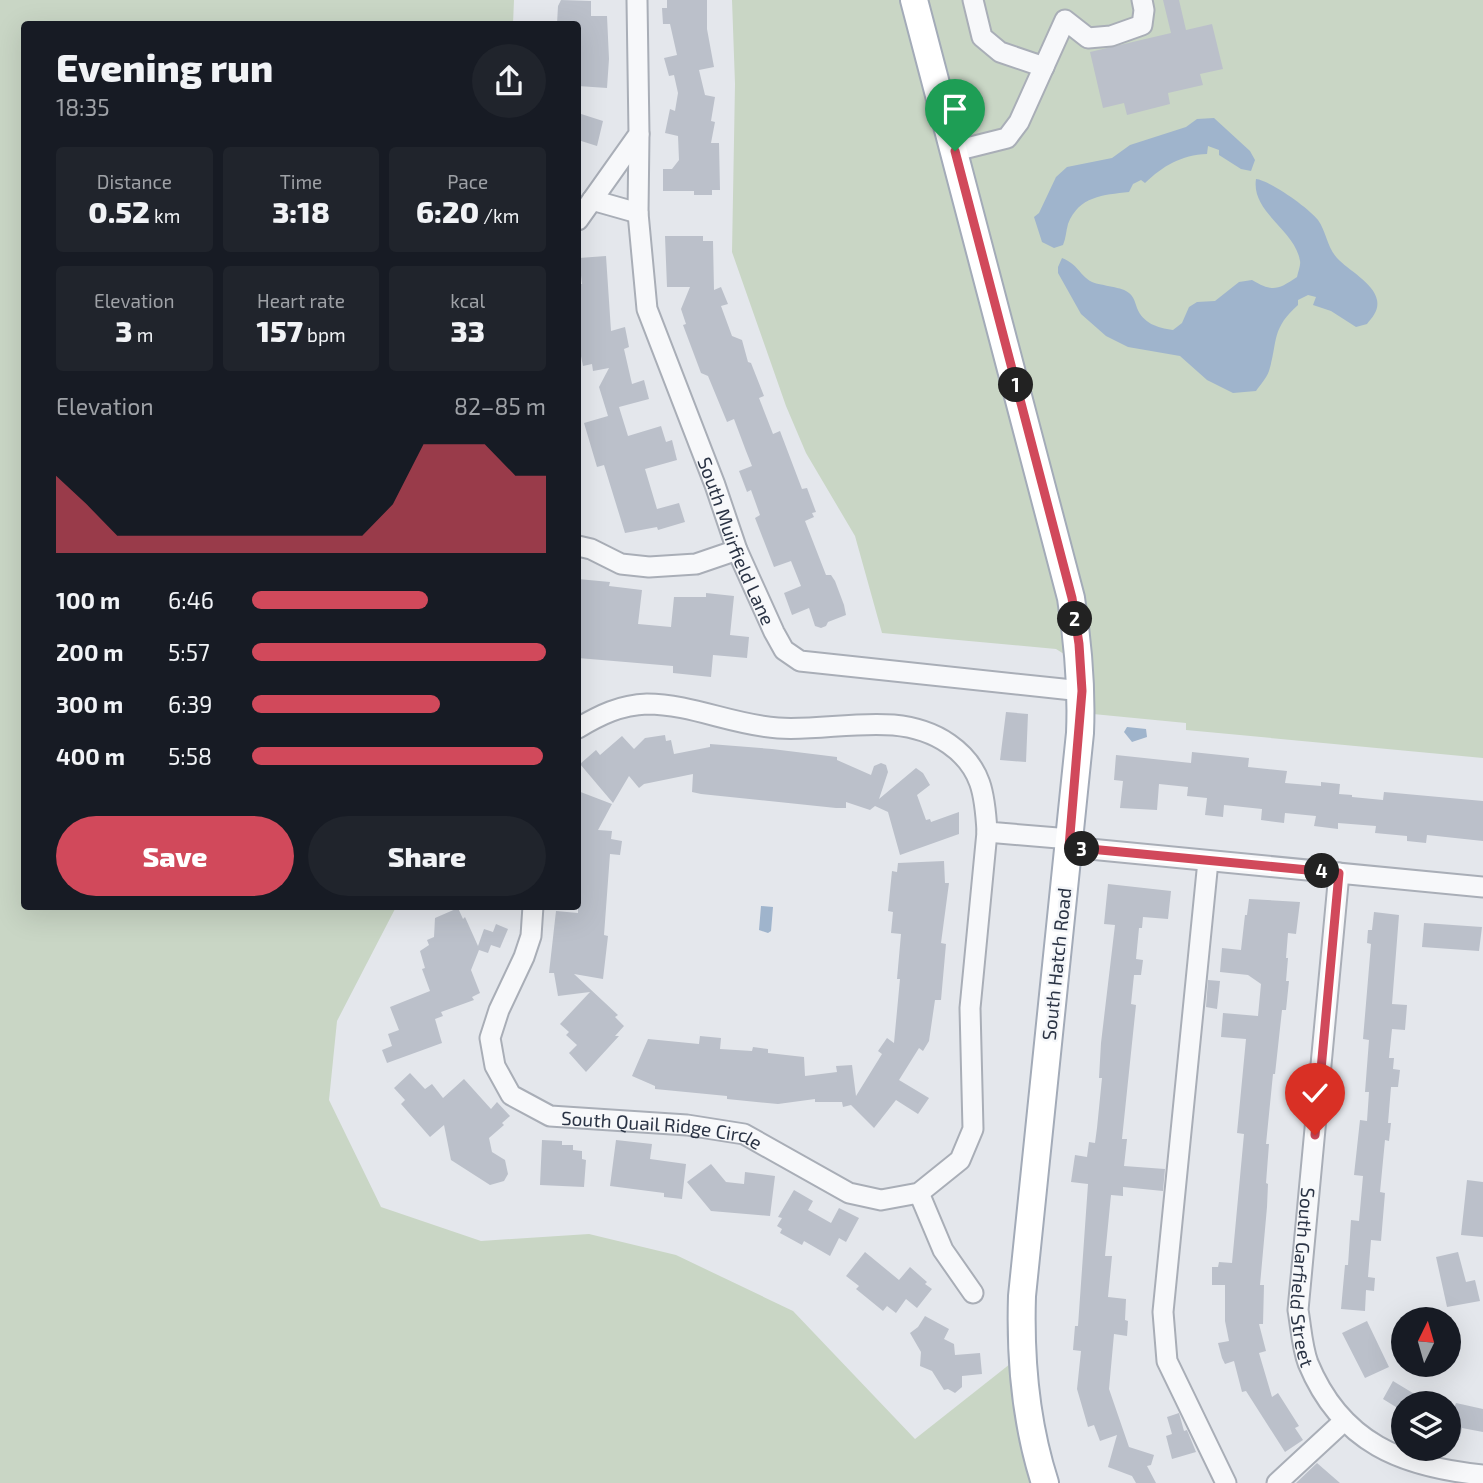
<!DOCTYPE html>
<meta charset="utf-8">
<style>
body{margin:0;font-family:"Exo 2",sans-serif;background:#20242c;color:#f1f3f6;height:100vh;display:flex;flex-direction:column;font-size:26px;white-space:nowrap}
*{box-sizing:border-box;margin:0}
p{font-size:23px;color:#9ea1a6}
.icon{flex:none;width:38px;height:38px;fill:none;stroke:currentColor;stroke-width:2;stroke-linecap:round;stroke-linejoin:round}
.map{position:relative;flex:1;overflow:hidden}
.panel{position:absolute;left:21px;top:21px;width:560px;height:889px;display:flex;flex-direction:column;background:#171b24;border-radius:7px;box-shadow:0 7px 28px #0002}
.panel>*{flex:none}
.needle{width:46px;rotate:5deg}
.buttons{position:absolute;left:1391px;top:1307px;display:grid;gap:14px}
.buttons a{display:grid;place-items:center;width:70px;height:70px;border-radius:50%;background:#171b24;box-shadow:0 7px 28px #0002;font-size:35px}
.pin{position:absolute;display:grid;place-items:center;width:60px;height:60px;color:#fff;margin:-72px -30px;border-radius:50% 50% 50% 0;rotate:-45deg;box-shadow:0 0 7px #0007}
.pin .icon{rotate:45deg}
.km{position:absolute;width:35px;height:35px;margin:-18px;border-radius:50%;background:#222;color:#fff;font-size:19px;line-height:35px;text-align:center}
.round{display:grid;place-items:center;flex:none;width:74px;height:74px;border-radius:37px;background:#20242c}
.overview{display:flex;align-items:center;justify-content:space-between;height:119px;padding:0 35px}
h1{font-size:38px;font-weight:800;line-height:52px}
.figures{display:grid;grid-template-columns:repeat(3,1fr);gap:10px;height:119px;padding:7px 35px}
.figures div{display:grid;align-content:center;border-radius:7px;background:#20242c;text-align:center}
.figures b{font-size:30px;font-weight:800}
.figures small{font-size:19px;font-weight:400}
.figures p{font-size:19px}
.chart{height:196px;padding:14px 35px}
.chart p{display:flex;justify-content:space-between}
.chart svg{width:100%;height:126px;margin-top:7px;fill:#d1495b;opacity:.7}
.cta{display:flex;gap:14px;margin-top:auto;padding:14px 35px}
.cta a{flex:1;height:80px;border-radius:42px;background:#d1495b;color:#fff;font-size:28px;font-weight:800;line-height:80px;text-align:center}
.cta a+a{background:#20242c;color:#f1f3f6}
ul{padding:0 35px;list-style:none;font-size:23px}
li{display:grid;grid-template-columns:112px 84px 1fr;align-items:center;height:52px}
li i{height:18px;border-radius:9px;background:#d1495b}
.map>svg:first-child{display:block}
.green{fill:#c9d6c5}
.water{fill:#9fb4cc}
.building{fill:#bbc0ca}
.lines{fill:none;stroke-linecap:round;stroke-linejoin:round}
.minor-casing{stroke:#a9aeb7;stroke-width:23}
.major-casing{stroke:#a3abb8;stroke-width:30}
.minor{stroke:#f7f8fa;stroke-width:19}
.major{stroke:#fff;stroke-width:26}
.route-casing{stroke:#fff;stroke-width:14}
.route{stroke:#d1495b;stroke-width:9}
.labels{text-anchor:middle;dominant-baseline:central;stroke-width:5;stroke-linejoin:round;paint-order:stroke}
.street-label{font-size:19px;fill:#2b3445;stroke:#f4f6f9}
</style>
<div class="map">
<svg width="1483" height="1483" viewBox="0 0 1483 1483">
<rect width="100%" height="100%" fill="#e4e7ec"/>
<path class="green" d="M 0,0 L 514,0 L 513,24 L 24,24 L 24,906 L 396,907 L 337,1021 L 329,1100 L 381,1207 L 481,1241 L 589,1234 L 676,1255 L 793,1311 L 915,1439 L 1010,1364 L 1016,1418 L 1036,1483 L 0,1483 Z
M 732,0 L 1483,0 L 1483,758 L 1186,730 L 1186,723 L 1093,714 L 1092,660 L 1064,654 L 1056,649 L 882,633 L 855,536 L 806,453 L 786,406 L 732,252 L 735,84 Z"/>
<path class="water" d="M 1214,118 L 1250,151 L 1255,160 L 1251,171 L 1241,169 L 1219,155 L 1219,150 L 1208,146 L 1207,154 C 1181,155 1163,166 1145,183 L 1141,180 L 1133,184 L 1129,192 C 1103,195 1079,196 1068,224 C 1066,231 1066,238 1063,245 L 1054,248 L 1042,242 L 1034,217 L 1039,213 L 1056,177 L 1067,167 L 1112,158 L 1130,145 L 1186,127 L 1197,119 Z
M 1256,179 C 1269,180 1309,208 1318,220 C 1326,231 1327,247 1337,258 C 1348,270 1374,283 1377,300 C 1379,310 1373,317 1367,324 L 1356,327 L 1331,311 L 1313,305 L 1316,297 L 1308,295 L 1298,300 L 1298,305 C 1271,329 1278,341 1269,371 C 1266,379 1260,385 1256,391 L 1233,393 L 1207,380 L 1180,356 L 1128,347 L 1106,336 L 1081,314 L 1058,273 L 1058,267 L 1062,258 C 1079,265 1079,275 1092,282 C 1102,286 1123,287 1129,293 C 1134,297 1135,302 1137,308 C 1143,323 1157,328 1173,330 L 1182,323 L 1189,307 L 1197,302 L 1215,301 L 1239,282 L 1252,280 C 1272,292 1278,290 1297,277 C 1298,272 1301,265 1300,261 C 1295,229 1251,213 1256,179 Z
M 1127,727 L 1146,729 L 1147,737 L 1132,742 L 1124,732 Z
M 761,906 L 773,907 L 771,931 L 768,933 L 759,930 Z"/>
<path class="building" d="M 561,0 L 591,1 L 591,16 L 607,16 L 609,59 L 607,88 L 578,86 L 578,24 L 557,24 L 558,6 Z
M 667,0 L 707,0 L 707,29 L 714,67 L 699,70 L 705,95 L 715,97 L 711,121 L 715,122 L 711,143 L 719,143 L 720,190 L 712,190 L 712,195 L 694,195 L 694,191 L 663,191 L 663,169 L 672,169 L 679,160 L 678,136 L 665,133 L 670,109 L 675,111 L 678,93 L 674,75 L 669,76 L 664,58 L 677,55 L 670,24 L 663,24 L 662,8 L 667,8 Z
M 1163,0 L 1179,0 L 1186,30 L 1212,24 L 1223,69 L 1200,74 L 1203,85 L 1168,93 L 1170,104 L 1127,115 L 1124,103 L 1103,108 L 1090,52 L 1171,33 Z
M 578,113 L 603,121 L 597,146 L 578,140 Z
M 665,236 L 703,236 L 703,241 L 713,241 L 714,290 L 721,287 L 728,304 L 721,306 L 732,336 L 742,340 L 748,362 L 751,363 L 764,396 L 759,398 L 773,434 L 780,431 L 802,489 L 807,488 L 816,512 L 812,513 L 814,517 L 805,521 L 826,575 L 831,575 L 835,581 L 844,605 L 846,615 L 828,622 L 826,626 L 821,628 L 815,626 L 809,608 L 792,615 L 784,593 L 801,586 L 791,561 L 774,567 L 755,518 L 760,515 L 751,490 L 747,492 L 739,471 L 752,466 L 746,451 L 734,419 L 727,422 L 708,376 L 701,373 L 683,325 L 686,324 L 681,309 L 690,287 L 667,287 Z
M 606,256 L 611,331 L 625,327 L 629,347 L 624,349 L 632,384 L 644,380 L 649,399 L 619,407 L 628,436 L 661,426 L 666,442 L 672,440 L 677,460 L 645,469 L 657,509 L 679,503 L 685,522 L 658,530 L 657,527 L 625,533 L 604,465 L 597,467 L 584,423 L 608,416 L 599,387 L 609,368 L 593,371 L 592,364 L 583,366 L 578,341 L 578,284 L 582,284 L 579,258 Z
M 578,579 L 610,582 L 609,586 L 642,590 L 638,624 L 671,627 L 674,597 L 706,597 L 706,593 L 734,596 L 730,635 L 749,637 L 747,658 L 713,655 L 711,677 L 673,673 L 673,666 L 578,658 Z
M 1006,712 L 1028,714 L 1026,762 L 1000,760 Z
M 665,735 L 666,741 L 671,740 L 674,754 L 710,747 L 710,744 L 772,749 L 837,757 L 837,760 L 871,775 L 874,766 L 881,763 L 886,765 L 888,772 L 879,799 L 916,768 L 923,773 L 930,785 L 917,795 L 926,820 L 930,819 L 931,822 L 959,812 L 959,834 L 900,855 L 888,812 L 875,806 L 870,810 L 846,802 L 846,808 L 836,808 L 701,794 L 692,792 L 693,774 L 644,784 L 639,788 L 629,776 L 613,803 L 580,764 L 596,750 L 600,755 L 622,736 L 634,749 L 645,738 Z
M 1192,752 L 1249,758 L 1248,767 L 1287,771 L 1285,783 L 1321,786 L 1321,782 L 1340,784 L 1339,794 L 1352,795 L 1352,797 L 1383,800 L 1384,792 L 1483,801 L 1483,841 L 1427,835 L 1426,843 L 1407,841 L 1407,836 L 1375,833 L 1376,826 L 1338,823 L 1338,829 L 1314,826 L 1316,816 L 1285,813 L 1284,823 L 1261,820 L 1262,809 L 1224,805 L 1223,817 L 1205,815 L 1207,798 L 1187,796 L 1188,787 L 1159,784 L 1157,810 L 1120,808 L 1123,781 L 1114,780 L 1116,755 L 1191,763 Z
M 578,791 L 612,804 L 598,830 L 612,831 L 611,839 L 622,841 L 620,855 L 610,854 L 604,935 L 608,936 L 603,979 L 574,974 L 618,1015 L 615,1017 L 624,1026 L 615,1036 L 619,1036 L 586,1072 L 569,1053 L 577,1045 L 566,1035 L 569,1032 L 560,1024 L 590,992 L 558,996 L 554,973 L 549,973 L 556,911 L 578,913 Z
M 944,861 L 945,883 L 949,883 L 941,943 L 946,944 L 941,1000 L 935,1000 L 929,1041 L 923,1051 L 919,1048 L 899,1080 L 929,1098 L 918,1114 L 896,1100 L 874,1128 L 851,1105 L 843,1107 L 842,1102 L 815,1102 L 815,1099 L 778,1104 L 727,1099 L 727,1096 L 655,1089 L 655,1086 L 632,1076 L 648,1039 L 699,1044 L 700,1036 L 721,1038 L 720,1049 L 752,1051 L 753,1047 L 768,1049 L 768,1053 L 804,1057 L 805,1076 L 837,1072 L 836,1066 L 852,1065 L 856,1096 L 882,1054 L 878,1051 L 887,1038 L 894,1043 L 900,979 L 897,979 L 901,934 L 891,933 L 893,912 L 888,911 L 892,871 L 897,872 L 898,863 Z
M 1108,884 L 1171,891 L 1168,919 L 1143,917 L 1142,928 L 1139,928 L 1136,959 L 1143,960 L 1141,975 L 1134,975 L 1131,1004 L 1136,1005 L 1122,1139 L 1127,1139 L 1124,1166 L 1165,1169 L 1163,1191 L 1123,1187 L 1123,1196 L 1111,1195 L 1105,1256 L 1112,1256 L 1108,1297 L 1126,1299 L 1125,1320 L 1128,1321 L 1127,1336 L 1114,1334 L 1109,1389 L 1129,1447 L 1154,1455 L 1151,1465 L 1147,1466 L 1156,1483 L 1136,1483 L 1132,1476 L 1108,1467 L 1117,1435 L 1100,1441 L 1094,1425 L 1088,1427 L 1077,1389 L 1081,1351 L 1073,1350 L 1075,1326 L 1078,1326 L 1088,1184 L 1071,1182 L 1075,1155 L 1087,1157 L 1089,1142 L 1095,1143 L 1097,1128 L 1102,1078 L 1099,1078 L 1101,1043 L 1115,925 L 1104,924 Z
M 1249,899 L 1300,902 L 1296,934 L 1288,933 L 1286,958 L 1288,958 L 1286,981 L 1289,981 L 1286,1010 L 1282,1010 L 1275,1074 L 1273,1074 L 1266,1144 L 1269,1144 L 1266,1183 L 1268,1184 L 1267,1207 L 1260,1285 L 1264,1285 L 1263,1324 L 1259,1324 L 1266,1351 L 1259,1353 L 1272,1397 L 1278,1393 L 1299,1426 L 1295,1428 L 1303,1440 L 1285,1452 L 1246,1391 L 1242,1392 L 1234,1361 L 1225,1364 L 1222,1358 L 1218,1343 L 1229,1341 L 1225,1321 L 1225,1285 L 1212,1285 L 1212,1267 L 1218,1267 L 1219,1262 L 1232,1263 L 1244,1134 L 1237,1133 L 1246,1039 L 1221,1037 L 1223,1013 L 1258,1016 L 1261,984 L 1248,975 L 1220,972 L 1222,948 L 1241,950 L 1245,915 L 1247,915 Z
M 458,908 L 463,919 L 465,917 L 478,946 L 484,929 L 493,932 L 496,924 L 508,929 L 500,948 L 491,945 L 488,953 L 479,950 L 471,970 L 480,993 L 472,997 L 474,1000 L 441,1012 L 443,1016 L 435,1019 L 442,1043 L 387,1063 L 382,1050 L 392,1046 L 388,1034 L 399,1030 L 390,1007 L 430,991 L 422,969 L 425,968 L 420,951 L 429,945 L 427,940 L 434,937 L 435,918 Z
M 1374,912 L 1399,915 L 1392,1004 L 1407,1005 L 1405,1030 L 1392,1029 L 1389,1058 L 1394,1058 L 1393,1069 L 1400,1070 L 1398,1087 L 1391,1087 L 1388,1123 L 1391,1123 L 1389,1141 L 1385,1140 L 1380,1192 L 1385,1193 L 1381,1241 L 1371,1240 L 1368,1277 L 1375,1278 L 1374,1291 L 1366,1290 L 1365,1311 L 1341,1309 L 1345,1265 L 1348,1265 L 1351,1220 L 1359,1221 L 1363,1176 L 1354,1175 L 1360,1120 L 1367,1121 L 1369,1092 L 1365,1092 L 1369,1040 L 1363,1039 L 1371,944 L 1367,943 L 1368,930 L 1372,930 Z
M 1424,923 L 1482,927 L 1479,951 L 1422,947 Z
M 1208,980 L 1220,981 L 1217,1009 L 1206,1007 Z
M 410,1073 L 425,1089 L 432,1084 L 443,1098 L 464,1079 L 491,1109 L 497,1102 L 510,1116 L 502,1123 L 504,1125 L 489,1138 L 492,1152 L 505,1160 L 508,1174 L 504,1181 L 490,1185 L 451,1160 L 444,1125 L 430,1137 L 401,1104 L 405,1100 L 394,1088 Z
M 542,1140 L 562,1141 L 562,1145 L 573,1145 L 573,1150 L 582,1151 L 582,1159 L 586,1160 L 584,1187 L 540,1185 Z
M 616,1140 L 652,1144 L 650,1159 L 686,1164 L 682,1199 L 664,1197 L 664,1193 L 610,1186 Z
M 711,1164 L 726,1182 L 744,1184 L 745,1172 L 775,1176 L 770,1216 L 711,1211 L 687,1182 Z
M 1467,1180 L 1483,1182 L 1483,1237 L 1461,1235 Z
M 794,1190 L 813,1201 L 808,1210 L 831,1223 L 839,1208 L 859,1218 L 846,1242 L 839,1238 L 830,1256 L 804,1241 L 802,1245 L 780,1233 L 782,1229 L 777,1226 L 782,1218 L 778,1217 Z
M 865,1252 L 899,1280 L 910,1267 L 927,1282 L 925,1284 L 932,1289 L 917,1308 L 906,1299 L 896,1313 L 887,1306 L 883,1311 L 856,1289 L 859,1286 L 846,1276 Z
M 1458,1252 L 1466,1282 L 1475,1280 L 1480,1301 L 1447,1307 L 1436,1257 Z
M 925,1316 L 949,1329 L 944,1339 L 954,1344 L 955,1355 L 980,1353 L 982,1374 L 962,1376 L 962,1387 L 955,1393 L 948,1389 L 944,1390 L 932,1371 L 920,1366 L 921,1352 L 910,1333 L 918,1327 Z
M 1367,1321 L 1389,1367 L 1365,1378 L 1342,1333 Z
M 1393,1381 L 1431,1404 L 1404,1404 L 1404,1412 L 1383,1399 Z
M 1456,1403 L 1483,1409 L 1483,1432 L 1462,1428 L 1460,1437 L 1449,1435 L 1449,1405 L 1454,1408 Z
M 1179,1413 L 1184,1431 L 1187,1430 L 1196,1452 L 1172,1459 L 1166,1436 L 1172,1434 L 1167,1417 Z
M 1317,1463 L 1340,1483 L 1296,1483 Z"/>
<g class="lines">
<defs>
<g id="minor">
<path d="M 973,0 L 982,37 L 1000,52 L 1044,67"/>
<path id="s1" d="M 639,134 L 638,213 L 647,309 L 715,485 L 737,550 L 774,632 L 784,650 L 800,661 L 1082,691"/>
<path d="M 955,151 L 1007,138 L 1019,122 L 1065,20 L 1088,38 L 1111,36 L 1142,25 L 1144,10 L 1142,0"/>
<path d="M 592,200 L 638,213"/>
<path d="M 578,220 L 639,134 L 637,0"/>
<path d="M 578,546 L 591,549 L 621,564 L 649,567 L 696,564 L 737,550"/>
<path d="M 578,728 C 600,715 620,705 647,704 C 691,704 733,725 778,728 C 834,732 899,709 949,744 C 982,767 985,795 987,832 L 1070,839"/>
<path d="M 1069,847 L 1483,887"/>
<path d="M 1208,861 L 1163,1312 L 1167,1361 L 1226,1483"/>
<path id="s2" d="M 1339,873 L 1298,1310 C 1301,1327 1302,1347 1308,1363 C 1341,1443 1402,1467 1483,1475"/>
<path id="s3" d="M 533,906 L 531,936 L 524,957 L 499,1010 L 490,1038 L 495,1066 L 511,1095 L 550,1116 L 687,1125 L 744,1134 L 849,1193 L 881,1200 L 919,1193 L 960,1160 L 973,1129 L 970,1008 L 987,832"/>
<path d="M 919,1193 L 943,1250 L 973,1293"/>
<path d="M 1277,1483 L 1344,1421"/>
</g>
<path id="major" d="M 914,0 L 1071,598 C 1078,643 1082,686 1080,733 L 1022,1296 C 1020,1360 1025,1421 1045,1483"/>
</defs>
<use href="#minor" class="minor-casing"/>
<use href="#major" class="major-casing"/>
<use href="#minor" class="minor"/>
<use href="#major" class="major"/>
</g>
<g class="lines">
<defs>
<path id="route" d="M 955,151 L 1072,598 L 1079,644 L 1082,691 L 1069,847 L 1339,873 L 1315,1135"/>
</defs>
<use href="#route" class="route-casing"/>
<use href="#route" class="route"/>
</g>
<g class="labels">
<g class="street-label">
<text stroke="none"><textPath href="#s1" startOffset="424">South Muirfield Lane</textPath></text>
<text transform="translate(1056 964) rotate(-84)">South Hatch Road</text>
<text stroke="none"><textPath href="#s3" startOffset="359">South Quail Ridge Circle</textPath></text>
<text stroke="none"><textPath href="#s2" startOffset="406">South Garfield Street</textPath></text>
</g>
</g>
</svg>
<div class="buttons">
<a><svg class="needle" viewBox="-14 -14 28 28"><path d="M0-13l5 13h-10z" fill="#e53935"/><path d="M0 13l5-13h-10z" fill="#9ea1a6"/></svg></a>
<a><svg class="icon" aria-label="layers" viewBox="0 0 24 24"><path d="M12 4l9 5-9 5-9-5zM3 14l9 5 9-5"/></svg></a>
</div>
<div class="pin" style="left:955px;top:151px;background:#1e9e55"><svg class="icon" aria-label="arrive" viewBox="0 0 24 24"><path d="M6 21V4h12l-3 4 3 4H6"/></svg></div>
<div class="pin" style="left:1315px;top:1135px;background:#d93025"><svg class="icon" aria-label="check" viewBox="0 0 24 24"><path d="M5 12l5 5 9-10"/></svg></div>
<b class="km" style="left:1016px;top:385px">1</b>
<b class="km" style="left:1075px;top:619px">2</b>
<b class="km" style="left:1082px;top:849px">3</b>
<b class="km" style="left:1322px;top:871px">4</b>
<section class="panel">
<div class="overview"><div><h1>Evening run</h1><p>18:35</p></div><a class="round"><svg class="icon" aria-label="share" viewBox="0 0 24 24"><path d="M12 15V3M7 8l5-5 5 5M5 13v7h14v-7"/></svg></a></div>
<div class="figures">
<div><p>Distance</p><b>0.52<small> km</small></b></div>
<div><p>Time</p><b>3:18</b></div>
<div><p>Pace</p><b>6:20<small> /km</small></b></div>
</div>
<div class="figures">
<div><p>Elevation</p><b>3<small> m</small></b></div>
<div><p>Heart rate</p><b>157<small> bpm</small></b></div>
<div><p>kcal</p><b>33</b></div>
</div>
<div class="chart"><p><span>Elevation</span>82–85 m</p>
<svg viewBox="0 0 160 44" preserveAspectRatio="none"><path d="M0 44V17L10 27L20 38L30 38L40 38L50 38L60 38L70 38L80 38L90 38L100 38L110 27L120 6L130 6L140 6L150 17L160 17V44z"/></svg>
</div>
<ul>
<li><b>100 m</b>6:46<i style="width:60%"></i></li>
<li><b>200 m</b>5:57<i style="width:100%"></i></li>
<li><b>300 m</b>6:39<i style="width:64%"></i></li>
<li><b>400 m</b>5:58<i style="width:99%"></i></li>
</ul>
<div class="cta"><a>Save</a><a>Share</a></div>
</section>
</div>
